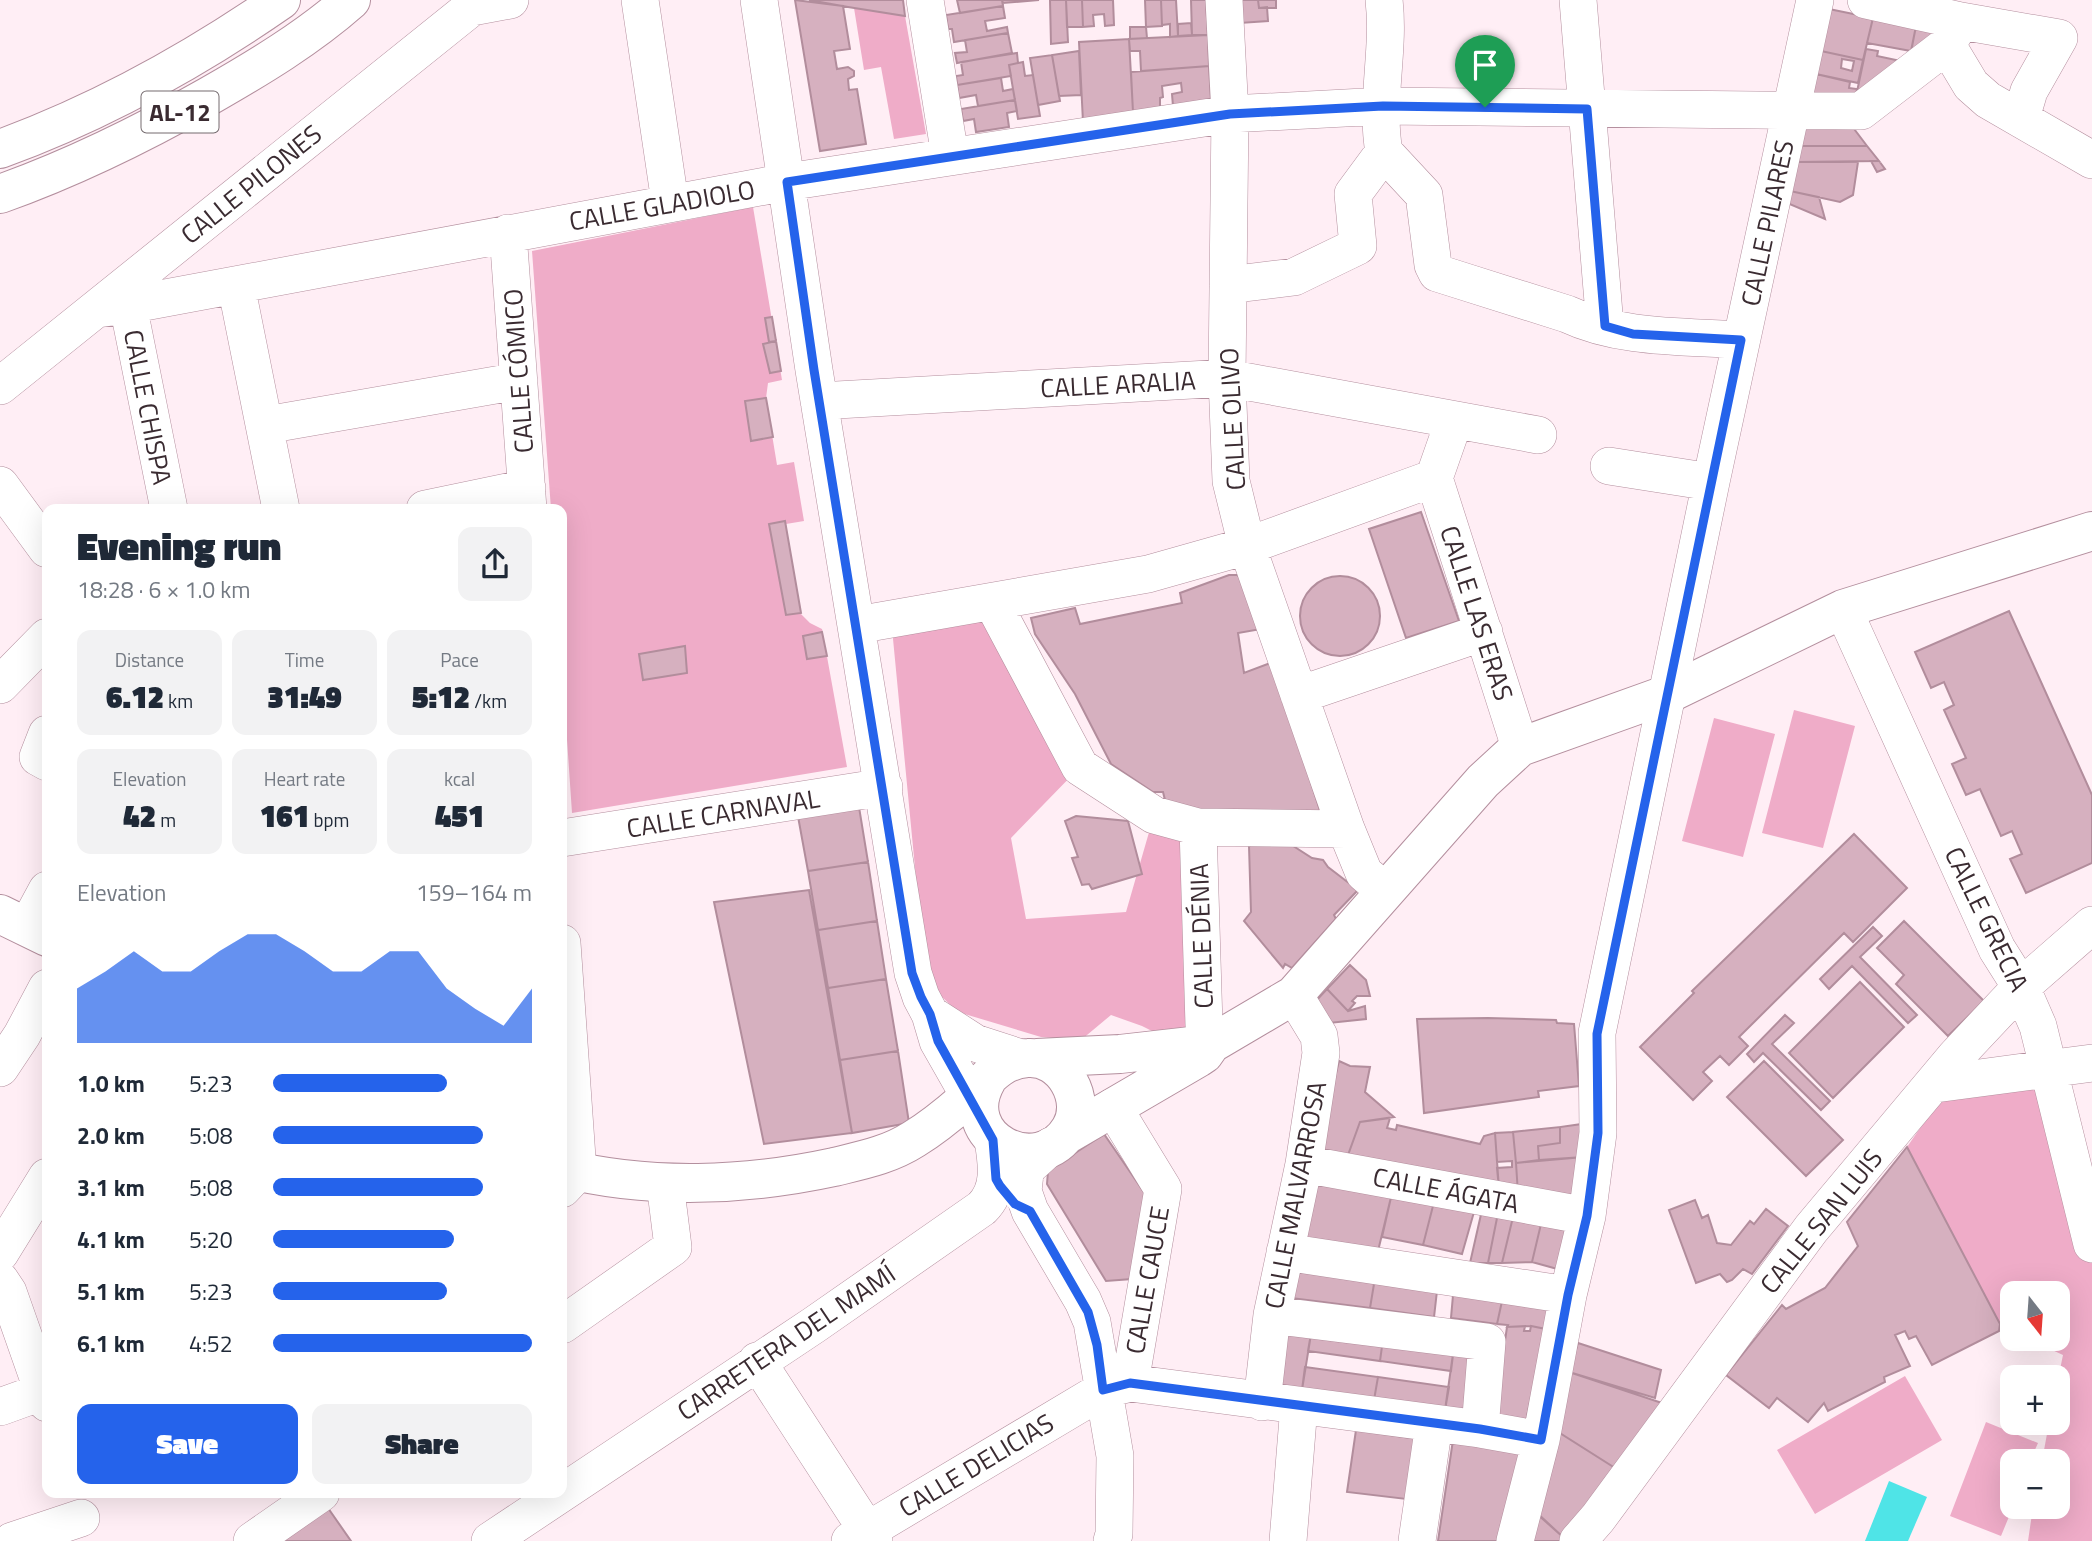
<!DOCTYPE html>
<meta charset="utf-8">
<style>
body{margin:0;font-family:"Titillium Web",sans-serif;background:#f2f2f3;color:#1f2937;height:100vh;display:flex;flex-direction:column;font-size:26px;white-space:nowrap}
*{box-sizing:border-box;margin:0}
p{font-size:23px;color:#747a83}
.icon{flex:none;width:38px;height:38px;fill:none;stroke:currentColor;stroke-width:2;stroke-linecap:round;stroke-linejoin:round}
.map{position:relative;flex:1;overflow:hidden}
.side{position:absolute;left:42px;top:504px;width:525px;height:994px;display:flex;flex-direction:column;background:#fff;border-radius:14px;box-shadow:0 7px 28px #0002}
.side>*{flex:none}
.needle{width:46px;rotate:163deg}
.controls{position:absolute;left:2000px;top:1281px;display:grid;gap:14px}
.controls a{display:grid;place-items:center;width:70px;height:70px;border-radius:14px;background:#fff;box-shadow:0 7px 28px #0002;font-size:35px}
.pin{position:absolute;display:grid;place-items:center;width:60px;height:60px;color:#fff;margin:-72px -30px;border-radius:50% 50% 50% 0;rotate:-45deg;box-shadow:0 0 7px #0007}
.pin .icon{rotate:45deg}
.round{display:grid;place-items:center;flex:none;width:74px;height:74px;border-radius:14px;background:#f2f2f3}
.headline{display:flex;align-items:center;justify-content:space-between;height:119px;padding:0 35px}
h1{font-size:38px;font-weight:800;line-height:52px}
.metrics{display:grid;grid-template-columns:repeat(3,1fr);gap:10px;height:119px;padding:7px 35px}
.metrics div{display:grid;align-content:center;border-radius:14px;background:#f2f2f3;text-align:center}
.metrics b{font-size:30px;font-weight:800}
.metrics small{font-size:19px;font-weight:400}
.metrics p{font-size:19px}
.chart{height:196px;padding:14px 35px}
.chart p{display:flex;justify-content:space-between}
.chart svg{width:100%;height:126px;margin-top:7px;fill:#2563eb;opacity:.7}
.action{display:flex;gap:14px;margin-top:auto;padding:14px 35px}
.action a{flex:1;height:80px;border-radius:14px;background:#2563eb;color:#fff;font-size:28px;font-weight:800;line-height:80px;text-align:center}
.action a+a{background:#f2f2f3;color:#1f2937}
ul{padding:0 35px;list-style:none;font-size:23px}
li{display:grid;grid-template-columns:112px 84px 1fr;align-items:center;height:52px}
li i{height:18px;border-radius:9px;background:#2563eb}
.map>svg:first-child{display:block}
.green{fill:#efacc8}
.water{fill:#4fe4e7}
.building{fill:#d6b0bf;stroke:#b28d9c;stroke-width:2;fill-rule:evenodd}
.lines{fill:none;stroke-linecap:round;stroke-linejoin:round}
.minor-casing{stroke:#b48f9e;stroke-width:38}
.major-casing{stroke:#b48f9e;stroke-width:40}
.highway-casing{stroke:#b48f9e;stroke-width:40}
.minor{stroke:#fff;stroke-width:37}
.major{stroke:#fff;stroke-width:38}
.highway{stroke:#fff;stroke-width:38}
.route-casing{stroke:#fff;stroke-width:14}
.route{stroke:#2563eb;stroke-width:9}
.labels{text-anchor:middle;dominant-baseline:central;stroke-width:5;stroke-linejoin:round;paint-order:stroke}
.shield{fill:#fff;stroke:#756b6f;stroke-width:2}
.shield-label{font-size:24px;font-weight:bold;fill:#3a2b31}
.street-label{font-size:26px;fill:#3a2b31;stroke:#fff}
</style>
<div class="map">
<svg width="2092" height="1541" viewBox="0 0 2092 1541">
<rect width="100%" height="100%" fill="#ffeef5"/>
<path class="green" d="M 854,8 L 905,16 L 926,134 L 894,139 L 881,67 L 864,70 Z
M 753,207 L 782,380 L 768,383 L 766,398 L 777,465 L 794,462 L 804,521 L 786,524 L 800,613 L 810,623 L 822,629 L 847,767 L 572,813 L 562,666 L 562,509 L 551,509 L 532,251 Z
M 993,603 L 1080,767 L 1011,838 L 1026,919 L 1126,912 L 1154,815 L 1198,827 L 1204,1025 L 1170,1040 L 1142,1026 L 1111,1015 L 1081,1040 L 1041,1037 L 958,1012 L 926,982 L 891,618 Z
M 1794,710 L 1855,726 L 1823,848 L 1762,833 Z
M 1714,718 L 1775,734 L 1743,857 L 1682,841 Z
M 2036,1085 L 2092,1240 L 2092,1541 L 2028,1541 L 2033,1507 L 2058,1507 L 2058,1461 L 2042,1461 L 2049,1423 L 2058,1423 L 2058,1379 L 2063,1355 L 2028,1339 L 2058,1339 L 2058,1293 L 2012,1293 L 2012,1331 L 2001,1326 L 1907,1147 L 1941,1098 Z
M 1905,1376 L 1942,1440 L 1815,1514 L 1777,1450 Z
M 1986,1422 L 2038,1443 L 2030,1461 L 2012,1461 L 2013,1507 L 2001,1536 L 1950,1516 Z"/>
<path class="water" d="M 1889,1481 L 1927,1497 L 1908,1541 L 1865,1541 Z"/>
<path class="building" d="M 795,0 L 843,6 L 850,49 L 834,51 L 837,69 L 848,67 L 854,71 L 854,76 L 848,79 L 849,90 L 857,89 L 866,144 L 820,151 Z
M 809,0 L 903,0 L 905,16 L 848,7 Z
M 957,0 L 1002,0 L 1003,6 L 960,13 Z
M 1002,0 L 1039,0 L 1003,3 Z
M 1050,0 L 1066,0 L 1068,42 L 1051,44 Z
M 1066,0 L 1082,0 L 1083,27 L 1067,27 Z
M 1082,0 L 1113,0 L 1114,25 L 1105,26 L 1104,14 L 1093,15 L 1094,26 L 1083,27 Z
M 1145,0 L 1161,0 L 1162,26 L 1146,27 Z
M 1161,0 L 1176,0 L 1178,36 L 1170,37 L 1170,24 L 1162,25 Z
M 1191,0 L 1206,0 L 1208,35 L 1192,35 Z
M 1239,0 L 1258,0 L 1259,8 L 1267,7 L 1268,21 L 1240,23 Z
M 1258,0 L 1276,0 L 1276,8 L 1259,8 Z
M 1003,6 L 1005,18 L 985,21 L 987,31 L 1007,27 L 1008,33 L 954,42 L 952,29 L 948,29 L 946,15 Z
M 1829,9 L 1873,18 L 1863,60 L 1821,51 Z
M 1873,18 L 1916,26 L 1911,51 L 1867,43 Z
M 1191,23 L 1192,35 L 1178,36 L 1178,24 Z
M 1916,26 L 1940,31 L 1910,57 Z
M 1130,27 L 1146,27 L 1147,38 L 1130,39 Z
M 1008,33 L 1012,53 L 957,63 L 955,53 L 967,52 L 965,40 Z
M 1208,35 L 1209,66 L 1141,71 L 1140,51 L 1130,51 L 1129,39 Z
M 1129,39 L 1133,112 L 1083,122 L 1079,42 Z
M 1866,49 L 1878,51 L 1877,56 L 1910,63 L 1855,101 Z
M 1079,51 L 1081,95 L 1059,96 L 1052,55 Z
M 1821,51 L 1863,60 L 1858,83 L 1816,74 ZM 1842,59 L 1854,61 L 1852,71 L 1841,68 Z
M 1017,53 L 1018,63 L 1009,65 L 1011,76 L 957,85 L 956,76 L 963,75 L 961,62 Z
M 1052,55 L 1060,101 L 1038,105 L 1030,58 Z
M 1023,62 L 1025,76 L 1033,75 L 1040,116 L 1018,119 L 1009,65 Z
M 1209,66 L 1211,101 L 1173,106 L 1172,94 L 1182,92 L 1181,83 L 1162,86 L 1163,97 L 1160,98 L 1160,108 L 1133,112 L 1131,72 Z
M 1816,74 L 1850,82 L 1849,88 L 1857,89 L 1855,101 L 1810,101 Z
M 1001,78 L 1003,91 L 1013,89 L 1015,100 L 978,106 L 976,95 L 959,98 L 957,85 Z
M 1015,100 L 1017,111 L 1007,113 L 1009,127 L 976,132 L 974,119 L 963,121 L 961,109 Z
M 1805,119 L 1848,121 L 1867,146 L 1800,146 Z
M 1800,146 L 1867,146 L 1879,161 L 1796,162 Z
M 1871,161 L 1879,161 L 1885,169 L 1877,172 Z
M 1796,162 L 1858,162 L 1853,195 L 1840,202 L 1790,191 Z
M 1790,191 L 1819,197 L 1825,219 L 1787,203 Z
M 772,317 L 776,341 L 769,342 L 765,318 Z
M 776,341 L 781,371 L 770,373 L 763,344 Z
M 766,398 L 773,437 L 751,441 L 745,401 Z
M 1421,512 L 1459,621 L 1406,638 L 1369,529 Z
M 785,521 L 801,613 L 786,615 L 769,524 Z
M 1229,575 L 1237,575 L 1243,579 L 1261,629 L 1238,633 L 1244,673 L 1273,662 L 1322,817 L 1174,809 L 1166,804 L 1163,792 L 1153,792 L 1111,764 L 1075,694 L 1035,634 L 1031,618 L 1075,608 L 1080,624 L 1182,603 L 1180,593 Z
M1300 616a40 40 0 1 1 80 0a40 40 0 1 1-80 0Z
M 2009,611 L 2092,795 L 2092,863 L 2026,893 L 2010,859 L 2022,854 L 2012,831 L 2001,836 L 1980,789 L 1966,795 L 1952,764 L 1966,758 L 1944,710 L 1954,705 L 1944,682 L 1931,688 L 1915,652 Z
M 822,632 L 827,656 L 807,659 L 803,636 Z
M 685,646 L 687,673 L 643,680 L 639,654 Z
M 858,801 L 868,862 L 808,871 L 797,811 Z
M 1076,816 L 1128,821 L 1142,874 L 1092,889 L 1089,884 L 1082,885 L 1072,858 L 1078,857 L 1065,821 Z
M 1273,833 L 1312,858 L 1323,860 L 1328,867 L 1358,890 L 1334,915 L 1336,919 L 1292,968 L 1285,964 L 1283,968 L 1244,921 L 1251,912 L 1249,846 Z
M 1854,834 L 1907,888 L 1853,942 L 1844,933 L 1739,1037 L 1748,1046 L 1729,1065 L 1720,1056 L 1703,1072 L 1712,1081 L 1693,1100 L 1640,1047 L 1694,993 L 1692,991 Z
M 868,862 L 877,921 L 818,930 L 808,871 Z
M 809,890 L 852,1133 L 764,1144 L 714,902 Z
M 877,921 L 886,979 L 828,988 L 818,930 Z
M 1904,921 L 1984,1001 L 1948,1036 L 1896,984 L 1904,975 L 1877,948 Z
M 1873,927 L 1882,936 L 1860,957 L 1917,1015 L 1908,1023 L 1852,966 L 1829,989 L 1820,979 Z
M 1350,965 L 1366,980 L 1370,996 L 1357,996 L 1352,1001 L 1355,1003 L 1348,1011 L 1327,989 Z
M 886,979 L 898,1051 L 840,1060 L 828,988 Z
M 1860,982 L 1904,1027 L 1833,1098 L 1789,1053 Z
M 1327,989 L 1348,1011 L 1365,1006 L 1366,1019 L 1329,1023 L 1314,1003 Z
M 1785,1015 L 1794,1023 L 1772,1044 L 1830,1101 L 1821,1110 L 1763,1053 L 1754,1062 L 1747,1054 Z
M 1488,1018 L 1556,1020 L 1557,1023 L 1574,1024 L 1579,1086 L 1538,1091 L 1539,1097 L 1424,1113 L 1417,1019 Z
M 898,1051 L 909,1123 L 852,1133 L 840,1060 Z
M 1339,1061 L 1350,1066 L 1370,1067 L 1365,1092 L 1394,1117 L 1360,1122 L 1348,1155 L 1317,1149 Z
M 1764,1061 L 1843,1140 L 1806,1176 L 1727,1097 Z
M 1390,1118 L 1387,1128 L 1396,1130 L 1397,1125 L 1480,1144 L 1484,1136 L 1495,1133 L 1499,1189 L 1348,1155 L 1360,1122 Z
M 1582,1124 L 1584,1157 L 1539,1160 L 1538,1146 L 1560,1143 L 1560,1127 Z
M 1560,1127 L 1560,1143 L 1538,1146 L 1539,1160 L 1516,1163 L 1513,1132 Z
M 1513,1132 L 1516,1163 L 1518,1194 L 1499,1189 L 1497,1168 L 1512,1167 L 1512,1161 L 1497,1162 L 1495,1133 Z
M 1104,1134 L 1148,1198 L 1132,1279 L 1106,1281 L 1047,1184 L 1048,1171 Z
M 1907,1147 L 2000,1324 L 1999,1331 L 1932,1365 L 1916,1336 L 1909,1339 L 1905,1331 L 1895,1335 L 1910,1366 L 1884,1377 L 1885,1382 L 1828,1411 L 1824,1403 L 1808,1422 L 1777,1398 L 1769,1408 L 1726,1375 L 1782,1305 L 1786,1309 L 1825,1288 L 1858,1246 L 1847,1222 Z
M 1584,1157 L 1573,1207 L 1518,1194 L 1516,1163 Z
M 1313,1175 L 1392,1193 L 1378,1251 L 1299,1239 Z
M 1392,1193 L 1434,1202 L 1423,1245 L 1382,1237 Z
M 1695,1200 L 1702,1218 L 1708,1215 L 1717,1243 L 1731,1245 L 1750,1221 L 1754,1224 L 1766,1209 L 1788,1226 L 1752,1274 L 1743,1269 L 1732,1280 L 1727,1282 L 1720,1274 L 1696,1283 L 1669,1210 Z
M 1434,1202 L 1474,1212 L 1462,1254 L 1423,1245 Z
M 1482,1210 L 1498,1213 L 1488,1263 L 1470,1263 Z
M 1498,1213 L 1513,1217 L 1502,1263 L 1488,1263 Z
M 1513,1217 L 1541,1224 L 1532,1262 L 1502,1263 Z
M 1541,1224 L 1571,1232 L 1561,1270 L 1532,1262 Z
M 1294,1272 L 1375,1278 L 1370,1308 L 1291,1298 Z
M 1375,1278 L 1438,1282 L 1434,1317 L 1370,1308 Z
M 1454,1284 L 1504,1292 L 1497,1324 L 1451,1318 Z
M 1504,1292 L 1553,1299 L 1546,1329 L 1531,1326 L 1507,1327 L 1508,1325 L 1497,1324 Z
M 1286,1325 L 1312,1328 L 1302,1390 L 1277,1387 Z
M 1525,1326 L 1524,1331 L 1530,1331 L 1531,1326 L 1546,1329 L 1526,1421 L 1494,1417 L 1507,1327 Z
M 1312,1328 L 1383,1339 L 1380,1361 L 1308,1351 Z
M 1383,1339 L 1454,1347 L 1451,1371 L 1380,1361 Z
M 1578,1343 L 1661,1370 L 1655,1398 L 1569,1372 Z
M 1454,1347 L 1478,1351 L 1471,1413 L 1445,1410 Z
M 1305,1367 L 1378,1377 L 1374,1400 L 1302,1390 Z
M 1566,1371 L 1665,1404 L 1615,1468 L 1552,1428 Z
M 1378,1377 L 1449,1387 L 1445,1410 L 1374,1400 Z
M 1552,1428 L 1615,1468 L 1564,1538 L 1535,1511 Z
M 1356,1430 L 1432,1441 L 1423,1501 L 1347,1492 Z
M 1453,1440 L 1521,1450 L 1501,1541 L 1438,1541 Z
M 328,1508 L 351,1541 L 280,1541 Z
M 1536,1513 L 1564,1538 L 1562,1541 L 1532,1541 Z"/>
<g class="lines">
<defs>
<path id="minor" d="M 640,0 L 670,202
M 759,0 L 814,370 L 913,973 L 921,997 L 930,1014 L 938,1041 L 979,1113
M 925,0 L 950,156
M 1224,0 L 1230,114 L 1227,378 L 1231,481 L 1247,546 L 1346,829 L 1364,873 L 1385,891
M 1384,0 C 1390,50 1375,102 1384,152 L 1424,195 L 1433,265 L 1437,273 L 1567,314 C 1620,339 1683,336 1741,340
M 1578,0 L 1605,326
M 1866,0 L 1961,21 L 2059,38 L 2029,91 L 2021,118
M 1947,45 L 1971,85 L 1988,100 L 2092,160
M 508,233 L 528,509
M 236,285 L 281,509
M 1228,285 L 1294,277 L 1358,246 L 1353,194 L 1384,152
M 128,305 L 169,509
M 97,309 L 128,305 L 787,182 L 1230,114 L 1383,106 L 1861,111 L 1947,45 L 1961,21
M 0,386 L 472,7 L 510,0
M 819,401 L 1227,378 L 1538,435
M 266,425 L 519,381
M 1609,466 L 1711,482
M 1434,478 L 1520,747
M 0,485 L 47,549
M 425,509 L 527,488
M 993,603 L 1080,767 L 1154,815 L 1198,827 L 1346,829
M 1843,609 L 1997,949 L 2021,987 L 2038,1026 L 2092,1244
M 857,625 L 1148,574 L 1247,546 L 1434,478 L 1454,421
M 0,685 L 47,637
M 1299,695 L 1484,632
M 47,734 L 38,757 L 47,762
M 1198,827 L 1204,1025 L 1211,1044
M 562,838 L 884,787
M 27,927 L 47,890
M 562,943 L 578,1172 L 562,1189
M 930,1014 L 975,1043 L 1021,1058
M 0,1068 L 22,1035 L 47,988
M 1935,1084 L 2092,1063
M 1113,1107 L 1163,1189 L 1130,1383
M 1051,1146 L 1029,1166 L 1025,1173 L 1023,1191 L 1030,1211 L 1083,1301 L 1092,1322 L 1115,1456 L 1114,1534 L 1112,1541
M 1304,1164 L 1587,1216
M 1285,1252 L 1568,1295
M 0,1253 L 47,1177
M 0,1280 L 8,1292 L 47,1403
M 1272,1315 L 1487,1342 L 1480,1429
M 562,1325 L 673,1247 L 665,1183
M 757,1361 L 874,1541
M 1262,1402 L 1272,1315 L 1304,1164 L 1321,1053 L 1319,1036 L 1294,995
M 0,1407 L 47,1390
M 12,1541 L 81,1518
M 252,1541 L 321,1493
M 490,1541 L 814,1325 L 982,1208 C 1001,1189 997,1164 993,1140
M 850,1541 L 1103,1390 L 1130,1383 L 1480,1429 L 1541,1440
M 1288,1541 L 1299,1406
M 1417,1541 L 1434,1424
M 1515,1541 L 1541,1440 L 1568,1295 L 1587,1216 L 1598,1133 L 1597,1033 L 1711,482 L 1815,0
M 1578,1541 L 1598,1518 L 1811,1229 L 1956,1056 L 2021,987 L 2092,925"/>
<path id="major" d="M 0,914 L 47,937
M 1037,1058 L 1120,1054 L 1209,1044
M 1066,1135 L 1198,1058 L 1204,1054 L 1211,1044 L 1294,995 L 1483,781 L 1520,747 L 1668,694 L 1843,609 L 2092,531
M 562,1168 C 650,1190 746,1186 834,1167 C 863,1160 889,1155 914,1139 C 932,1128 948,1115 964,1101 C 984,1083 999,1059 1028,1058 C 1063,1056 1088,1100 1070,1129 C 1039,1181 953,1139 987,1080"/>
<path id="highway" d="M 0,149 C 101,112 193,61 281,0
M 0,194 C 73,168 142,134 209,96 C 258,68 308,38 351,0"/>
</defs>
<use href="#minor" class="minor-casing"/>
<use href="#major" class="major-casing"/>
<use href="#highway" class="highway-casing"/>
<use href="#minor" class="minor"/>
<use href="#major" class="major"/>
<use href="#highway" class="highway"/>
</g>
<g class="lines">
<defs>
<path id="route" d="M 1383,106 L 1587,109 L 1605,326 L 1633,334 L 1741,340 L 1597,1034 L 1598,1133 L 1587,1216 L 1568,1295 L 1541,1440 L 1480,1429 L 1130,1383 L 1103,1390 L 1097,1345 L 1088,1312 L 1030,1211 L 1015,1204 L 1000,1186 L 996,1179 L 993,1140 L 938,1041 L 930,1014 L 921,997 L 912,973 L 814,370 L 787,182 L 1230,114 Z"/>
</defs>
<use href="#route" class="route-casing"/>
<use href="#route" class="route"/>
</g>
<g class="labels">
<rect class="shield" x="141.5" y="91.5" width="77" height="41" rx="5"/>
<g class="shield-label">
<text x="180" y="112">AL-12</text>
</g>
<g class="street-label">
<text transform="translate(251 184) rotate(-39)">CALLE PILONES</text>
<text transform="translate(662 205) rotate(-10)">CALLE GLADIOLO</text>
<text transform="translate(1767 223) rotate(-78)">CALLE PILARES</text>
<text transform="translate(518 371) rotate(-94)">CALLE CÓMICO</text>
<text transform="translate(1118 384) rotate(-3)">CALLE ARALIA</text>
<text transform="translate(148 407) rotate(79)">CALLE CHISPA</text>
<text transform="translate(1232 419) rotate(-93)">CALLE OLIVO</text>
<text transform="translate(1477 613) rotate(72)">CALLE LAS ERAS</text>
<text transform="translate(723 813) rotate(-9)">CALLE CARNAVAL</text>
<text transform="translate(1987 919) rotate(64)">CALLE GRECIA</text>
<text transform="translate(1201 936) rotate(-92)">CALLE DÉNIA</text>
<text transform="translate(1446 1190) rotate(11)">CALLE ÁGATA</text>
<text transform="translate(1295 1195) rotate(-79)">CALLE MALVARROSA</text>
<text transform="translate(1821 1221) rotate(-51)">CALLE SAN LUIS</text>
<text transform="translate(1147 1280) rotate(-80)">CALLE CAUCE</text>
<text transform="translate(786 1342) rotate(-34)">CARRETERA DEL MAMÍ</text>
<text transform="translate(976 1465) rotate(-31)">CALLE DELICIAS</text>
</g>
</g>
</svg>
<div class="controls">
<a><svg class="needle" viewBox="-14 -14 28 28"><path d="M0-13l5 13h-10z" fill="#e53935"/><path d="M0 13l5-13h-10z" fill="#747a83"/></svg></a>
<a>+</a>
<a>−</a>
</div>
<div class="pin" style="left:1485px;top:107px;background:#1e9e55"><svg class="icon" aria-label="arrive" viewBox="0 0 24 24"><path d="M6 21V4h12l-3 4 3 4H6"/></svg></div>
<section class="side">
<div class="headline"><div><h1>Evening run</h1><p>18:28 · 6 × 1.0 km</p></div><a class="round"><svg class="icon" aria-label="share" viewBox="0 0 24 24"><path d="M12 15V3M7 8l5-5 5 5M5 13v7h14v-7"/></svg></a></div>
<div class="metrics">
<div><p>Distance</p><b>6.12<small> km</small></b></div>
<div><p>Time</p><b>31:49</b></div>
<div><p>Pace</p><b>5:12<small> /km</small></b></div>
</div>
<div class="metrics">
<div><p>Elevation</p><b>42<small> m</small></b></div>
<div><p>Heart rate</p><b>161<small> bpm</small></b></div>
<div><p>kcal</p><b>451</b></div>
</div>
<div class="chart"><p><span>Elevation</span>159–164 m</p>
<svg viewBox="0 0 160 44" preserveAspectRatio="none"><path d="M0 44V25L10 19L20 12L30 19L40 19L50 12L60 6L70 6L80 12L90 19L100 19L110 12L120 12L130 25L140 32L150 38L160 25V44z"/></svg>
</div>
<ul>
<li><b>1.0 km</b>5:23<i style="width:67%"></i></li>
<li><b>2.0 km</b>5:08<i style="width:81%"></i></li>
<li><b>3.1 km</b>5:08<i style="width:81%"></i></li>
<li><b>4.1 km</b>5:20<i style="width:70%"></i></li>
<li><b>5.1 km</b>5:23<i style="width:67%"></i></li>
<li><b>6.1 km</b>4:52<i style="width:100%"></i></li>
</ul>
<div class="action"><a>Save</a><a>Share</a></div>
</section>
</div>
